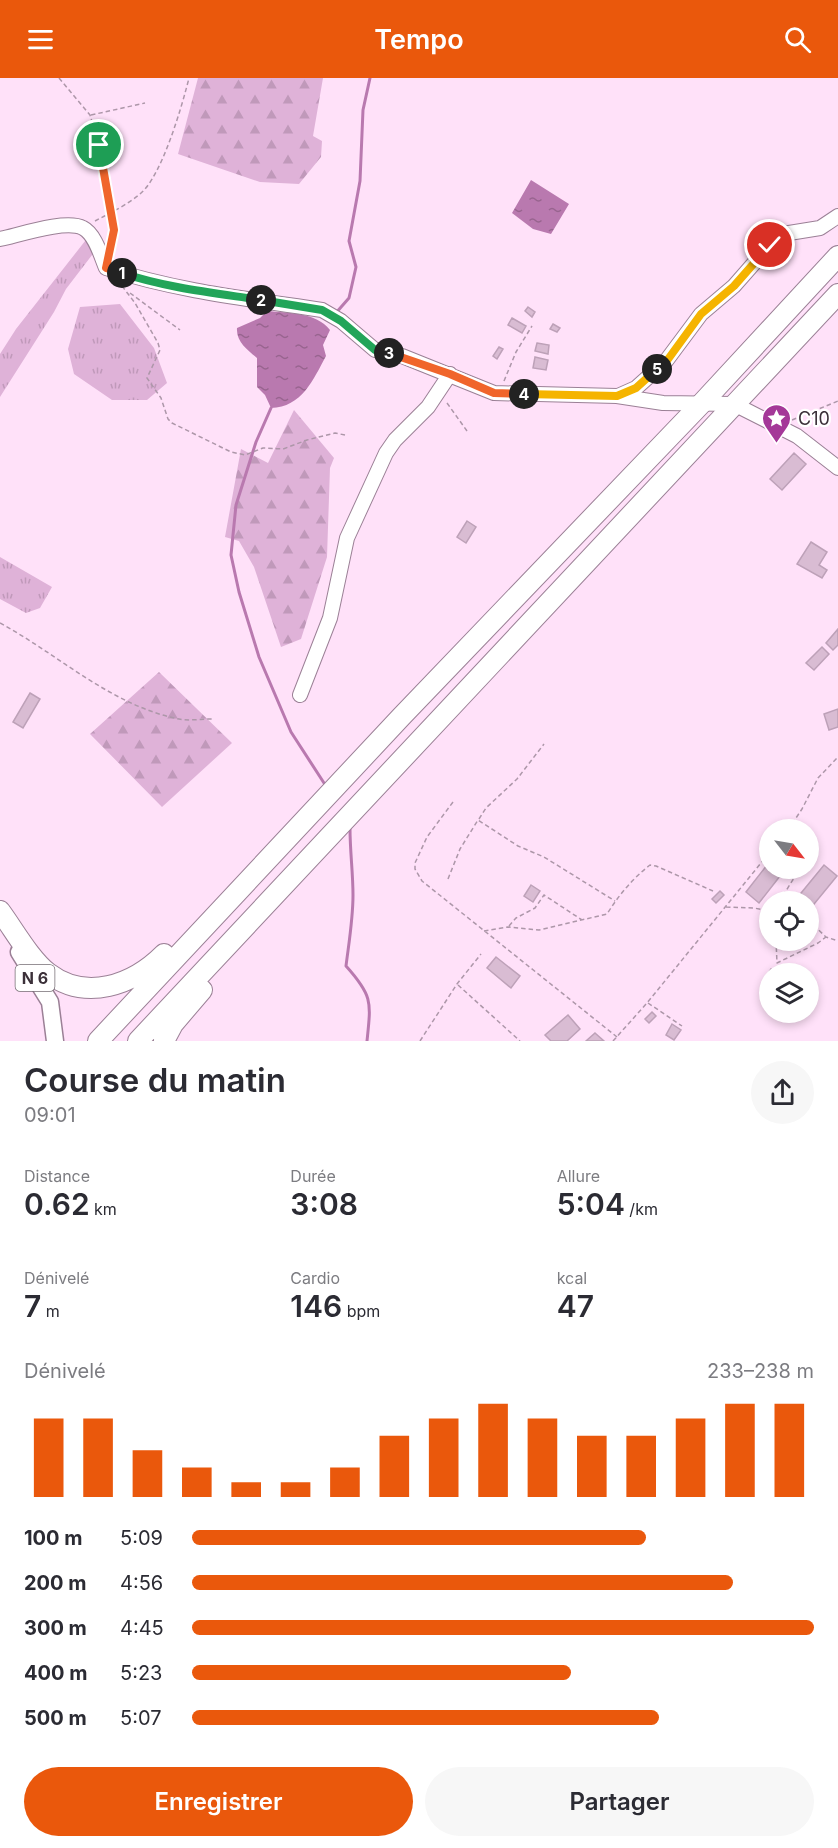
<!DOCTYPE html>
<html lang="fr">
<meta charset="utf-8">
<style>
body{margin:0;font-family:Inter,sans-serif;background:#f7f7f7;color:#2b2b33;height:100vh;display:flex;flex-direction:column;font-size:22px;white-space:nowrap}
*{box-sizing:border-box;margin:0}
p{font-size:20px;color:#7c7c81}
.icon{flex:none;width:33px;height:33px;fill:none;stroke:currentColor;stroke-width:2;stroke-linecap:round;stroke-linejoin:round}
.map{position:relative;height:963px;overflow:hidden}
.drawer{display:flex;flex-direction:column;background:#fff;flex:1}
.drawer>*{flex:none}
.needle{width:39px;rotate:121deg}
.controls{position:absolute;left:759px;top:741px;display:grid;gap:12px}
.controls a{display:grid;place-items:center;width:60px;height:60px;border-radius:50%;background:#fff;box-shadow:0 3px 9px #0003;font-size:30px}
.pin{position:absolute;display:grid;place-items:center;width:51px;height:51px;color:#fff;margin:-26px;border:3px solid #fff;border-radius:50%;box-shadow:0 2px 6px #0007}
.km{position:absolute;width:30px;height:30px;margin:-15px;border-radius:50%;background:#222;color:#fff;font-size:16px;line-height:30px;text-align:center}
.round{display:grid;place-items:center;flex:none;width:63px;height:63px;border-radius:32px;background:#f7f7f7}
.overview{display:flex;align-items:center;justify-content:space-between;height:102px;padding:0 24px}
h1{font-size:33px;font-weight:600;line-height:45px}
.figures{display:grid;grid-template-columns:repeat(3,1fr);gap:9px;height:102px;padding:6px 24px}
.figures div{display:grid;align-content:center}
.figures b{font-size:30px;font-weight:600}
.figures small{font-size:16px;font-weight:400}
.figures p{font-size:16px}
.chart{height:168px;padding:12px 24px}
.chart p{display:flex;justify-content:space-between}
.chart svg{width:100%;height:108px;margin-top:6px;stroke:#ea580c;stroke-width:6}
.button{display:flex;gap:12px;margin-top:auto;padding:12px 24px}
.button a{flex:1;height:69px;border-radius:36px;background:#ea580c;color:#fff;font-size:24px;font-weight:600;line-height:69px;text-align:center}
.button a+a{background:#f7f7f7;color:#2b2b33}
ul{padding:0 24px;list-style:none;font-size:20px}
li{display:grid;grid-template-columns:96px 72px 1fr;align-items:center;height:45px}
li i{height:15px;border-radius:8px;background:#ea580c}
header{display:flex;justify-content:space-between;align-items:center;height:78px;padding:0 24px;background:#ea580c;color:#fff;font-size:27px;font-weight:600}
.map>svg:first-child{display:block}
.grass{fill:url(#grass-tufts)}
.forest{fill:url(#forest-firs)}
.water{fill:url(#water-ripples)}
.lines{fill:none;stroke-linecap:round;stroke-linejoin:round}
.stream{stroke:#b979af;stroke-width:3}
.building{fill:#d9bcd3;stroke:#bda1b8;stroke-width:1.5}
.minor-casing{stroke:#9b8096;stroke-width:16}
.major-casing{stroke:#9b8096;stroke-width:19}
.highway-casing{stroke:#9b8096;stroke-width:22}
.path{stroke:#ad97a9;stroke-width:1.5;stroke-dasharray:4.5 3;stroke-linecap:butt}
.minor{stroke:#fff;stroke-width:14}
.major{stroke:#fff;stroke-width:16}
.highway{stroke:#fff;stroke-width:20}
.split-1-casing{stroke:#fff;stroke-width:12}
.split-2-casing{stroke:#fff;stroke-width:12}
.split-3-casing{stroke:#fff;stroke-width:12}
.split-4-casing{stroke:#fff;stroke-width:12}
.split-5-casing{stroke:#fff;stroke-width:12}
.split-6-casing{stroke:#fff;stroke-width:12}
.split-1{stroke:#f0652b;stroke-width:8}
.split-2{stroke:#22a559;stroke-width:8}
.split-3{stroke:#22a559;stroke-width:8}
.split-4{stroke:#f0652b;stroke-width:8}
.split-5{stroke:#f5b400;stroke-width:8}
.split-6{stroke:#f5b400;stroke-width:8}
.labels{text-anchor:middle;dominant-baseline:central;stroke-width:4.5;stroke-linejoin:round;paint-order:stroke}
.shield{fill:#fff;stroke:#766e74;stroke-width:1.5}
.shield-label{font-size:16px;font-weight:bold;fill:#3b3039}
.poi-label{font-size:18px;fill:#3b3039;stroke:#fff;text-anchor:start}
</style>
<header><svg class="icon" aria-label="menu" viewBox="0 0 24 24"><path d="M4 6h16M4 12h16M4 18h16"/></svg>Tempo<svg class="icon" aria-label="search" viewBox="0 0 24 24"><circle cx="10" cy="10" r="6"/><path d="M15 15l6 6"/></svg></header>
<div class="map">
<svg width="838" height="963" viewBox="0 0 838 963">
<defs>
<pattern id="grass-tufts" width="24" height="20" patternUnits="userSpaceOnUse" patternTransform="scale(1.5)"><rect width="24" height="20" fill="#dfb2d8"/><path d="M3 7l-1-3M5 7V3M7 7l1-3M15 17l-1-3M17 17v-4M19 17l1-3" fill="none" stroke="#c099ba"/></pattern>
<pattern id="forest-firs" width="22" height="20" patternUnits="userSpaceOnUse" patternTransform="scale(1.5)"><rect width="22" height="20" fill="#dfb2d8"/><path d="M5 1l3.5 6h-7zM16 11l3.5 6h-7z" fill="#c099ba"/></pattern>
<pattern id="water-ripples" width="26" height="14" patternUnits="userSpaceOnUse" patternTransform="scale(1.5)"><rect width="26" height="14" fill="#b979af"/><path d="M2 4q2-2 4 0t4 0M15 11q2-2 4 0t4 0" fill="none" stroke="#98648f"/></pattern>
</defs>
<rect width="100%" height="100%" fill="#ffe1f9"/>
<path class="grass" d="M 89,158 L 102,164 L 66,211 L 54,234 L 0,319 L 0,276 L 16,251 Z
M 120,226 L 154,270 L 167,305 L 147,322 L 112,322 L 74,296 L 68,271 L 80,229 Z
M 0,479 L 52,509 L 40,530 L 26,535 L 0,521 Z"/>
<path class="forest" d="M 198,0 L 323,0 L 313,58 L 322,63 L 321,79 L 299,106 L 260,104 L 178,76 Z
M 294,332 L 334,380 L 330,390 L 327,479 L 301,561 L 281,569 L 254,489 L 239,463 L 225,459 L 241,371 L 268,385 Z
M 159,594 L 232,665 L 162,729 L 90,656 Z"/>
<path class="water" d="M 531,102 L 569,126 L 551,156 L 533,151 L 512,135 Z
M 267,233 C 288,235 316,234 330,252 L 323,267 L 326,278 C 313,302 302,329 271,330 L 265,317 L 257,309 L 257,280 C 248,272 236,264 237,250 L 260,240 Z"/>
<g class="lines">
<path class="stream" d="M 335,236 L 349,220 L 356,189 L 349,163 L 360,103 L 363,32 L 370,0
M 271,330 L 256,364 L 236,427 L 231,477 L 239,514 L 259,579 L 291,654 L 324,705
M 350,751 C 350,773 353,795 353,817 C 353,841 349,864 346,888 C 373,918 371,924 367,963"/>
</g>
<path class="building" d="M 528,229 L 535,234 L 532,239 L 525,233 Z
M 512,240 L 526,248 L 522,255 L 508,247 Z
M 553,246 L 560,250 L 557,254 L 550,251 Z
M 537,265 L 549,267 L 548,276 L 535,273 Z
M 499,269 L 503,271 L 497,281 L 493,278 Z
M 535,279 L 548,282 L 546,292 L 533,290 Z
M 794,375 L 806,386 L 782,412 L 770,401 Z
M 467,443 L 476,449 L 466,465 L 457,459 Z
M 811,464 L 827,474 L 819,487 L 827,492 L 822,500 L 797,486 Z
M 838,551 L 838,567 L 833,572 L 826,565 Z
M 822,569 L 829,576 L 814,592 L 806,585 Z
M 30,615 L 40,621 L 23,650 L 13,644 Z
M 838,631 L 838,649 L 829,652 L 824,636 Z
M 767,787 L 780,798 L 759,825 L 746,814 Z
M 824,787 L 837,798 L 810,831 L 808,824 L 802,824 L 797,820 Z
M 771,790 L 788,790 L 781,799 Z
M 531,807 L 540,813 L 533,824 L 524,818 Z
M 720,813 L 724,817 L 716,825 L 712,821 Z
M 496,879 L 520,898 L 511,910 L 487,890 Z
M 771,891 L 779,895 L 770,896 L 770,903 L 765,900 Z
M 652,934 L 656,938 L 649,945 L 645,941 Z
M 568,937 L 580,951 L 567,963 L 551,963 L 545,957 Z
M 672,946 L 681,952 L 674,962 L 666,957 Z
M 595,955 L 604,963 L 586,963 Z"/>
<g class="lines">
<defs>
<path id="minor" d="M 0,161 C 19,157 66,141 83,150 C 95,156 101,178 106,190 C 176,213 249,221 322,232 L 341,243 L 375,272 L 402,278 L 494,315 L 617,318 L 663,325 L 734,326 L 797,358 L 838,390
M 618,318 L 636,310 L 666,283 L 701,236 L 734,208 L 770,167 L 789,155 L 820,150 L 838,138
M 300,617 L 330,540 L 347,460 L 386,375 L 395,362 L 428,329 L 450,296"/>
<path id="major" d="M 19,874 L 50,924 L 55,963"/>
<path id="highway" d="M 0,833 C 14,852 30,881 48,895 C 86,924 133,907 164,876
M 98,963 L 401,639 L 702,325 L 838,178
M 138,963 L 838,216
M 164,963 L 173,946 L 202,912"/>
</defs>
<use href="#minor" class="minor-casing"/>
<use href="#major" class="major-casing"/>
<use href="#highway" class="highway-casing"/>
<path class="path" d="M 59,0 L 90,37 L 99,67 L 114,152 L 111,171
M 91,37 L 145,25
M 95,143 C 110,135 127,127 140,116 C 162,98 182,28 189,0
M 122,208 L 135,225 L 158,265 L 160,272 L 147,300 L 161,320 L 168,341 L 172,345 L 231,374 L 245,377 L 263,370 L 283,371 L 307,362 L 335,355 L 345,357
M 130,215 L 180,252
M 504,303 L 516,274 L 532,248
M 447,325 L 467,353
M 792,342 L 838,323
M 0,545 C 59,577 112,628 179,641 C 189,643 201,641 212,641
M 453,724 L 427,759 L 415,785 L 415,791 L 422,803 L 617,959
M 479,741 L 486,730 L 517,701 L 544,666
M 788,752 L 802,731 L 818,700 L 838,679
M 448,801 L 460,771 L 478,742 L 518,768 L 544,779 L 615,823
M 779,824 L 794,800
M 726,829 L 754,830 L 770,833
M 808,842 L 826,859 L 838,863
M 509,848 L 516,840 L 535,830 L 544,817 L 582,842
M 484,853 L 508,849 L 539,852 L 607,836 C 619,817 632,801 650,787 L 656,788 L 713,813
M 776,862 L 777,885 L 818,865 L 826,859
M 458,907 L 520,963
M 648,925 L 682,948
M 420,963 L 457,906 L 481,876
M 613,963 L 647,925 L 770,774"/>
<use href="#minor" class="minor"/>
<use href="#major" class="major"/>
<use href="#highway" class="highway"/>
</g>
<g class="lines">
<defs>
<path id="split-1" d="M 99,67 L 114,152 L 106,190 L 122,195"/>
<path id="split-2" d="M 122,195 C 167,210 215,215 261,222"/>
<path id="split-3" d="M 261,222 L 322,232 L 341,243 L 375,272 L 389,275"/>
<path id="split-4" d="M 389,275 L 450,296 L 494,315 L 524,316"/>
<path id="split-5" d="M 524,316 L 617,318 L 636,310 L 657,291"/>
<path id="split-6" d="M 657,291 L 666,284 L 701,236 L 734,208 L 770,167"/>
</defs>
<use href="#split-1" class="split-1-casing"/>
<use href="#split-2" class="split-2-casing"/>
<use href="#split-3" class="split-3-casing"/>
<use href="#split-4" class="split-4-casing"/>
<use href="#split-5" class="split-5-casing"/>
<use href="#split-6" class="split-6-casing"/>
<use href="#split-1" class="split-1"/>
<use href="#split-2" class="split-2"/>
<use href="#split-3" class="split-3"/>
<use href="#split-4" class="split-4"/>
<use href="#split-5" class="split-5"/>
<use href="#split-6" class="split-6"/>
</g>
<defs>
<symbol id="sight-pin" viewBox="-11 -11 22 30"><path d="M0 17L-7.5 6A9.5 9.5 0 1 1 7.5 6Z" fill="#a43898" stroke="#fff"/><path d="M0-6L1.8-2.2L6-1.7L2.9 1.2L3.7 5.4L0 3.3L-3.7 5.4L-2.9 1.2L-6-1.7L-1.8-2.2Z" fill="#fff"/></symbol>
</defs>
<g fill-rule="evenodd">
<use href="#sight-pin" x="760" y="324" width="33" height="45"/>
</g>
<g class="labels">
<rect class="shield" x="15.5" y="887" width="39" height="26" rx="4.5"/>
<g class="shield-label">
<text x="35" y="900">N 6</text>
</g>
<g class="poi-label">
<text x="798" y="340">C10</text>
</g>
</g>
</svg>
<div class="controls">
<a><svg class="needle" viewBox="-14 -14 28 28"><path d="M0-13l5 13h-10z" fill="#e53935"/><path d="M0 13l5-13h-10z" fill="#7c7c81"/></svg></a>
<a><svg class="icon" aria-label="locate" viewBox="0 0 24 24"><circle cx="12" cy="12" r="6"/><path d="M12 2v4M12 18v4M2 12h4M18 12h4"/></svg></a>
<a><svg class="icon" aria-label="layers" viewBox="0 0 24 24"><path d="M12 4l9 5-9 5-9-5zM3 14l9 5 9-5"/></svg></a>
</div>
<div class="pin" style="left:99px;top:67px;background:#1e9e55"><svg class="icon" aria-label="arrive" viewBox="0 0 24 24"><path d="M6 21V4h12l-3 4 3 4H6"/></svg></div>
<div class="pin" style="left:770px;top:167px;background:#d93025"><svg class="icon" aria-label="check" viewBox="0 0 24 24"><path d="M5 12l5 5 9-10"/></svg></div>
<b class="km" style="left:122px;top:195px">1</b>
<b class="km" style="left:261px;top:222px">2</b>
<b class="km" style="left:389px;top:275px">3</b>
<b class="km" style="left:524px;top:316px">4</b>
<b class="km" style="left:657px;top:291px">5</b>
</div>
<section class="drawer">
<div class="overview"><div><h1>Course du matin</h1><p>09:01</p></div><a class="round"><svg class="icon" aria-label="share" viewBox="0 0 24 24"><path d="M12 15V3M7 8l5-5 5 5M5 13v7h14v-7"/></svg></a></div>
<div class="figures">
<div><p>Distance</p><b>0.62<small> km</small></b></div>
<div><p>Durée</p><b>3:08</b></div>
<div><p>Allure</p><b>5:04<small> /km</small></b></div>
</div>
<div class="figures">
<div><p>Dénivelé</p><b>7<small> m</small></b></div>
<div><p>Cardio</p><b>146<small> bpm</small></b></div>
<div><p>kcal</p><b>47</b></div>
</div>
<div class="chart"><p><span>Dénivelé</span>233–238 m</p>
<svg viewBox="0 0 160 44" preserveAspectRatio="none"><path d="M5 44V12M15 44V12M25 44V25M35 44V32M45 44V38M55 44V38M65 44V32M75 44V19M85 44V12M95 44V6M105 44V12M115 44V19M125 44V19M135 44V12M145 44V6M155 44V6"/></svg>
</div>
<ul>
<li><b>100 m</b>5:09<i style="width:73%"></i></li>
<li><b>200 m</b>4:56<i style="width:87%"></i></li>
<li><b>300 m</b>4:45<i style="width:100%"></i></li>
<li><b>400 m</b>5:23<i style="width:61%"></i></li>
<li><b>500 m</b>5:07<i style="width:75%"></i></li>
</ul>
<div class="button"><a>Enregistrer</a><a>Partager</a></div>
</section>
